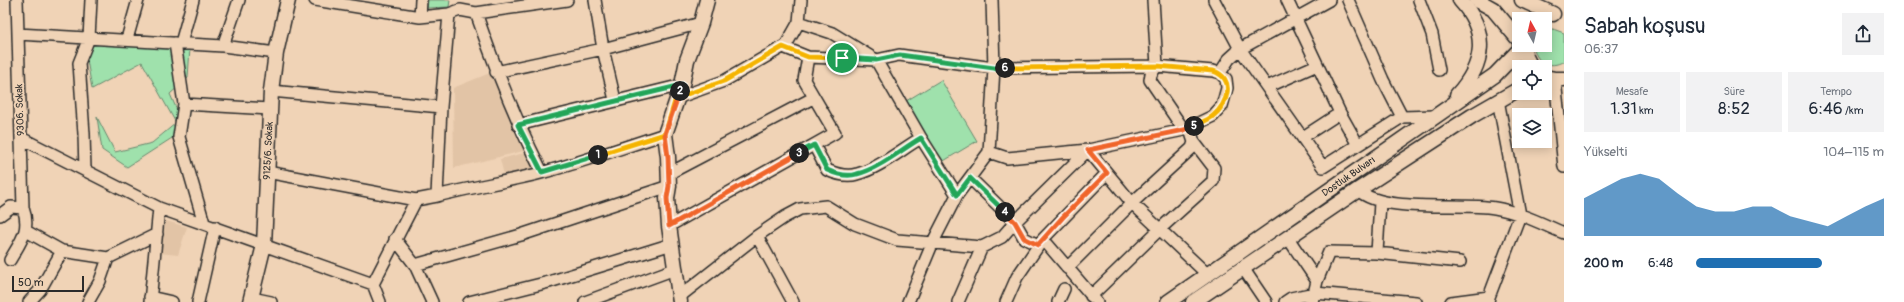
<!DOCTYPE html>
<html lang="tr">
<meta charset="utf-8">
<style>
body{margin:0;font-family:Pangolin,sans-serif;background:#f2f2f3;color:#1f2937;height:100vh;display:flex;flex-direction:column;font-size:15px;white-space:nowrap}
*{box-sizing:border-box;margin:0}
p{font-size:13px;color:#747a83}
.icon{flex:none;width:22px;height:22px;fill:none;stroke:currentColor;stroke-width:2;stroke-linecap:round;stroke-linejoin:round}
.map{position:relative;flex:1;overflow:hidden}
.drawer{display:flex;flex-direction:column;background:#fff;width:340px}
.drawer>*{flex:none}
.needle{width:26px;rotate:352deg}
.fabs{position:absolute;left:1512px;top:12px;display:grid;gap:8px}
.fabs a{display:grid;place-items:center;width:40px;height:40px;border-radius:0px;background:#fff;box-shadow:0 2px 10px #0003;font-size:20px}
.scale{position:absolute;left:12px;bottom:10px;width:72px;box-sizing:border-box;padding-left:4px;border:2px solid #2b2b2b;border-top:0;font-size:11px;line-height:14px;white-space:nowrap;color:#2b2b2b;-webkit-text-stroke:3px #f0d3b6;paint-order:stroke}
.pin{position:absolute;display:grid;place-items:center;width:34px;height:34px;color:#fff;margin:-17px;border:2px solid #fff;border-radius:50%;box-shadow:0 1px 4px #0007}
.km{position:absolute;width:20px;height:20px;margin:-10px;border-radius:50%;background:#222;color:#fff;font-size:11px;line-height:20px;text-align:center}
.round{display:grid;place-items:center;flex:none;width:42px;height:42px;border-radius:0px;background:#f2f2f3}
.head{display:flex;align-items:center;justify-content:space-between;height:68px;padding:0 20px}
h1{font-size:22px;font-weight:600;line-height:30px}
.metrics{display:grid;grid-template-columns:repeat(3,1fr);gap:6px;height:68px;padding:4px 20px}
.metrics div{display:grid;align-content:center;border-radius:0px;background:#f2f2f3;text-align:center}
.metrics b{font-size:17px;font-weight:600}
.metrics small{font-size:11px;font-weight:400}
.metrics p{font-size:11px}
.chart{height:112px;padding:8px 20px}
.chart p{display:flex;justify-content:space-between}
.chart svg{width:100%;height:72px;margin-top:4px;fill:#1f6fb2;opacity:.7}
ul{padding:0 20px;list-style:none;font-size:13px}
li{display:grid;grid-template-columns:64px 48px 1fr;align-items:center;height:30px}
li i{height:10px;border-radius:5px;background:#1f6fb2}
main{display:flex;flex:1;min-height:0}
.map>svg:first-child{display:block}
.built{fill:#e2c4a6}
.green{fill:#9fe1ac;stroke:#65866c}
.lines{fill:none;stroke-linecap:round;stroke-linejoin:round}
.minor-casing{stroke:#2b2b2b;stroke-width:14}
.major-casing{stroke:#2b2b2b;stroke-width:17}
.minor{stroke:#f0d3b6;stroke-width:11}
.major{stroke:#f0d3b6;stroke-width:14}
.split-1-casing{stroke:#fff;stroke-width:8}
.split-2-casing{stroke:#fff;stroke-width:8}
.split-3-casing{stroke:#fff;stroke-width:8}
.split-4-casing{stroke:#fff;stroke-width:8}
.split-5-casing{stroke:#fff;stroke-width:8}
.split-6-casing{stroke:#fff;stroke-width:8}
.split-7-casing{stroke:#fff;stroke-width:8}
.split-1{stroke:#f5b400;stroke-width:5}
.split-2{stroke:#22a559;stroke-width:5}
.split-3{stroke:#f0652b;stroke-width:5}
.split-4{stroke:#22a559;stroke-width:5}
.split-5{stroke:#f0652b;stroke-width:5}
.split-6{stroke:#f5b400;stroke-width:5}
.split-7{stroke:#22a559;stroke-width:5}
.labels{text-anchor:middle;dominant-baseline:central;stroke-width:4;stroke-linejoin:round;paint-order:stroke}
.street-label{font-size:10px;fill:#2b2b2b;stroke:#f0d3b6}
</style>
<main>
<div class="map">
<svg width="1564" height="302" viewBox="0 0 1564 302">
<rect width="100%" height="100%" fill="#f0d3b6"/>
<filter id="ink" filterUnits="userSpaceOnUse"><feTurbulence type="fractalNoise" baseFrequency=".025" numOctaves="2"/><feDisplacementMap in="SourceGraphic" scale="8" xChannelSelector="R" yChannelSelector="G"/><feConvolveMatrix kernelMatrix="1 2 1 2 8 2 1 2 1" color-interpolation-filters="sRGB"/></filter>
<g filter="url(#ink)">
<path class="built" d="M 490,73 L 531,149 L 454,168 L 453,88 Z
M 529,152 L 539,171 L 505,179 L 500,159 Z
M 166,221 L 187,227 L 178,255 L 159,253 Z"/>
<path class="green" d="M 428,0 L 450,0 L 449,7 L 427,8 Z
M 1553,29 L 1564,33 L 1564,61 C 1550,70 1534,62 1534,45 L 1545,45 L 1545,30 Z
M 88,39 L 190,48 L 188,78 L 170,94 L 180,117 L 172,138 L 127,167 L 102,150 L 97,117 L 115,152 L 152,143 L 176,123 L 142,62 L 92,89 L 85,48 Z
M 941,80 L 977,141 L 942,162 L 906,101 Z"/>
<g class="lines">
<defs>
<path id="minor" d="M 315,0 L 420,17 L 449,14
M 595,0 L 603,49 L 615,100
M 1153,0 L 1157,66 L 1151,74 L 1150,80 L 1184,130
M 1214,0 L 1240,49 L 1323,167 L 1402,117 L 1435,116
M 1287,0 L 1340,113 L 1358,145
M 1348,0 L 1383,80 L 1402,117
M 1419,0 L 1432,34 L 1439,70
M 420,17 L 421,0
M 799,22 L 832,33 L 876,60 L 921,138 L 957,195
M 18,34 L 223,46 L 276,53
M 127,39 L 138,0
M 175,43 L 184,104 L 179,137 L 204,223
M 181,43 L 193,0
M 223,46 L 239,0
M 783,47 L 808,57 L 876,60 L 899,55 L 994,68 L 1157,66 L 1213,71 L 1220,73 L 1226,79 L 1227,88 L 1222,106 L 1213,116 L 1184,130 L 1088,150 L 1007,158 L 989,152
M 496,72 L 603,49 L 701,23
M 1220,73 L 1229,59 L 1240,49 L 1329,0
M 1555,79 L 1564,167
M 1267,87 L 1317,65
M 271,91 L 441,107
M 677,98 L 724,81 L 786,45 L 799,22 L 801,0
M 184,104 L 269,109
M 518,125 L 682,85
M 1303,137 L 1340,113
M 21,138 L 159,208 L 373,284
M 814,145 L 827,170 C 836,174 848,177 857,174 C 878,169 902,149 921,138
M 85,170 L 84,134 L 79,63 L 89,38 L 91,0
M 267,172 L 416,200
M 542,172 C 516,121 495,68 476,13 L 567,0
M 668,174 L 813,98
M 970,178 L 1015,222 L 1024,238 L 1038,245
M 1358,190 C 1384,214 1460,202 1495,208 C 1519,212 1542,224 1564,233
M 437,196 C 471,187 506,182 541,173 C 583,162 624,147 665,134
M 0,215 L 11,207 L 23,208 L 17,0
M 669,226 L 835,133 L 804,80 L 808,57
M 26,231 L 62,251
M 757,236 L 793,302
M 1288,238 L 1317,281
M 395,239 L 415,265 L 432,302
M 1043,239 L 1107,173
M 1377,253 L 1380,202
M 10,260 C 21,241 31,230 23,208
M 415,265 L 521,235 L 669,186
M 1067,268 L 1132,203 L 1192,148 L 1194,142 L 1192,136
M 1243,268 L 1266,302
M 1091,296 L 1161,228 L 1213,181 L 1214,168 L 1194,142
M 150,297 L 172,302
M 679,297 L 757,236 L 785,217 L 800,209 L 826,206 L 855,224 L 897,240 L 982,247 L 1002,237 L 1015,222 L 1088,150 L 1132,203 L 1207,274
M 252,298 L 271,302
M 29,302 L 40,290 L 62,251 L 108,258
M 88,302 L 100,281 L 108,258 L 157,234
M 150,302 L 159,208
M 198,302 L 215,227
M 380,302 L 373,284 L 416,200 L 437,196 L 441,107 L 449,14 L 460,10 L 476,13
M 469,302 L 549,282 L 672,244
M 585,302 L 675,269
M 908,302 L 933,242 L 957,195 L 989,152 L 994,68 L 992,0
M 958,302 L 982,247
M 1006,302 L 1017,277 L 1043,239 L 1097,302
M 1058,302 L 1064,289
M 1285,302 L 1291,298 L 1315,293 L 1416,302
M 1312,302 L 1317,281 L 1329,252 L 1377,253 L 1460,262
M 1451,302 L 1489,297
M 1488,302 L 1489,297 L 1520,215 L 1498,100"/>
<g id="major">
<path d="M 1477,0 L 1493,9 L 1519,40"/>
<path d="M 1522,0 L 1553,14"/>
<path d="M 1524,45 L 1525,55 L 1531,67"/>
<path d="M 1545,77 L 1555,79 L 1564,79"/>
<path d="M 1457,95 C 1485,64 1489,32 1460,0"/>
<path id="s1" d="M 250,302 L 264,245 L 271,91 L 276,53 L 288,0"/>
<path d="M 680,302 L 669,226 L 667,198 L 669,186 L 668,157 L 665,134 L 682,85 L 687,60 L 701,23 L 707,0"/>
<path id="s2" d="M 1168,302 L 1495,75 L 1524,45"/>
<path d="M 1193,302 L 1358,190 L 1472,116 L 1519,89"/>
</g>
</defs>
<use href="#minor" class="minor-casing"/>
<use href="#major" class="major-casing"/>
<use href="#minor" class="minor"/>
<use href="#major" class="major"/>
</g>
</g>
<g class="lines" filter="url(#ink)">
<defs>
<path id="split-1" d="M 598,155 L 665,134 L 676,98 L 724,81 L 783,47 L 808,57 L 842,58"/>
<path id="split-2" d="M 598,155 L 542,172 L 518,125 L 682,85 L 680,91"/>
<path id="split-3" d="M 680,91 L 665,134 L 668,157 L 669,186 L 667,198 L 669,226 L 799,153"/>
<path id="split-4" d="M 799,153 L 814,145 L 827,170 C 836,174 848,177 857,174 C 878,169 902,149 921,138 L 957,195 L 970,178 L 1005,212"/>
<path id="split-5" d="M 1005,212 L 1015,222 L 1024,238 L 1038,245 L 1063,217 L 1107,173 L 1088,150 L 1184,130 L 1194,126"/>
<path id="split-6" d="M 1005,68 L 1157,66 L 1213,71 C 1236,78 1228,104 1213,116 C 1208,120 1200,123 1194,126"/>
<path id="split-7" d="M 842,58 L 876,60 L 900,55 L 994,68 L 1005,68"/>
</defs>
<use href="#split-1" class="split-1-casing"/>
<use href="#split-2" class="split-2-casing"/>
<use href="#split-3" class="split-3-casing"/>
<use href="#split-4" class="split-4-casing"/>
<use href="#split-5" class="split-5-casing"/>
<use href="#split-6" class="split-6-casing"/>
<use href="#split-7" class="split-7-casing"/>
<use href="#split-1" class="split-1"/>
<use href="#split-2" class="split-2"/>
<use href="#split-3" class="split-3"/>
<use href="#split-4" class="split-4"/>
<use href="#split-5" class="split-5"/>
<use href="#split-6" class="split-6"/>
<use href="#split-7" class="split-7"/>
</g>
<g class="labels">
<g class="street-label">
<text transform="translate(20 110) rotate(-92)">9306. Sokak</text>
<text stroke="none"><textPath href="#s1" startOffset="153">9125/6. Sokak</textPath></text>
<text stroke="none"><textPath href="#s2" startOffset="220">Dostluk Bulvarı</textPath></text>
</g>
</g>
</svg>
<div class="fabs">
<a><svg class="needle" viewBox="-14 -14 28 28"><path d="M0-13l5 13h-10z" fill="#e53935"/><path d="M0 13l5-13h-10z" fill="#747a83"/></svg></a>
<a><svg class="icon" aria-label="locate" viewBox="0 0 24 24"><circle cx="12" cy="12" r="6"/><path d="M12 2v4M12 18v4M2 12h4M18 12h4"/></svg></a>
<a><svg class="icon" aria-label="layers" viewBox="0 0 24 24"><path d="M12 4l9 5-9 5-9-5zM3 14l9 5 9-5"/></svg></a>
</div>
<div class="scale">50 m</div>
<div class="pin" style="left:842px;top:58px;background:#1e9e55"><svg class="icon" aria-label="arrive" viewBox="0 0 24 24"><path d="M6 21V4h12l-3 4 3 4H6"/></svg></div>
<b class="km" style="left:598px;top:155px">1</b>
<b class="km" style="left:680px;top:91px">2</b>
<b class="km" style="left:799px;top:153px">3</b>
<b class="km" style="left:1005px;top:212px">4</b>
<b class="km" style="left:1194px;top:126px">5</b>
<b class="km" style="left:1005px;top:68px">6</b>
</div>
<section class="drawer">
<div class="head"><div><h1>Sabah koşusu</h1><p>06:37</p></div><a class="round"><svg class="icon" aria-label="share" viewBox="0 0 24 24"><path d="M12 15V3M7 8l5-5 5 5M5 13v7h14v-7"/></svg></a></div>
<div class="metrics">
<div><p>Mesafe</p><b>1.31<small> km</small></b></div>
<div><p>Süre</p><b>8:52</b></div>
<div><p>Tempo</p><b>6:46<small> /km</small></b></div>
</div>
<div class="chart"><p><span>Yükselti</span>104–115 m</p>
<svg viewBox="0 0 160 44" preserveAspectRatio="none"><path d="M0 44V21L10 15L20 9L30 6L40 9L50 18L60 26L70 29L80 29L90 26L100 26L110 32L120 35L130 38L140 32L150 26L160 21V44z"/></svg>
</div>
<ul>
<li><b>200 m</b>6:48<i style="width:67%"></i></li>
</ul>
</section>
</main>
